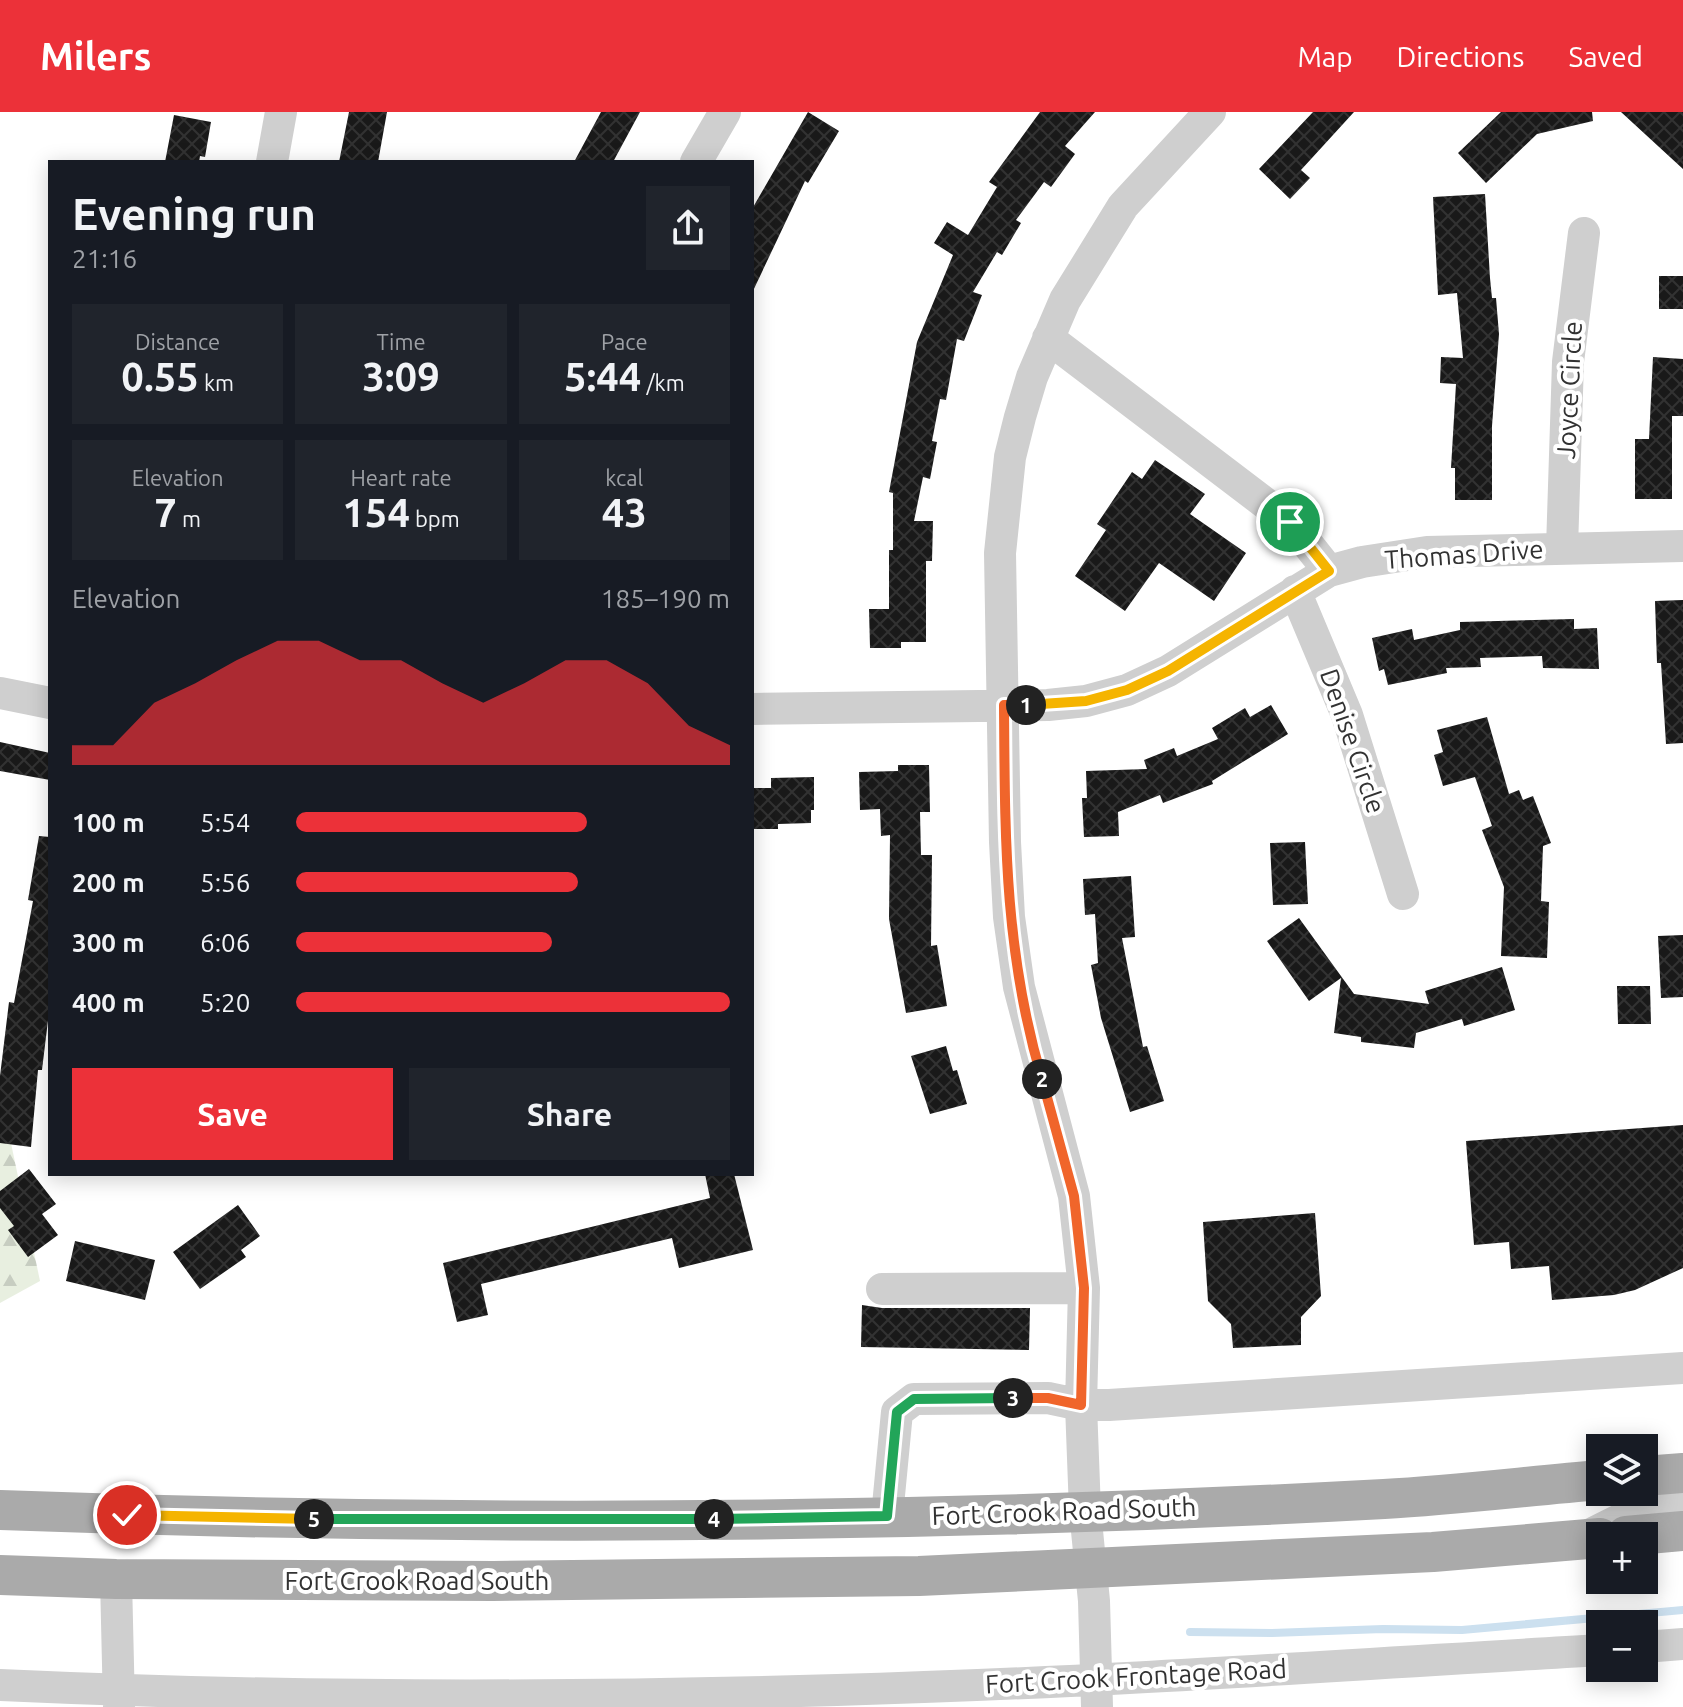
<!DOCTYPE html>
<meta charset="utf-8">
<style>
body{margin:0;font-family:Ubuntu,sans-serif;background:#20242c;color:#f1f3f6;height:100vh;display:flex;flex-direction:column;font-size:30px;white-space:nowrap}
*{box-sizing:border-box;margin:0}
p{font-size:26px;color:#9ea1a6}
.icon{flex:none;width:44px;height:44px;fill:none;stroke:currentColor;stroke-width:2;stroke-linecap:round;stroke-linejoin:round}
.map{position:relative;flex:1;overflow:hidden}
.drawer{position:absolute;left:48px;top:48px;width:706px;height:1016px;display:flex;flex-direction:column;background:#171b24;border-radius:0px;box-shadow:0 4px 20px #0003}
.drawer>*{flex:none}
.controls{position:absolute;left:1586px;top:1322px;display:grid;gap:16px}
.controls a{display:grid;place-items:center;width:72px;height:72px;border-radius:0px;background:#171b24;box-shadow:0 4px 20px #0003;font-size:40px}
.pin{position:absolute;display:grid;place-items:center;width:68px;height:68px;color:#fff;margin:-34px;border:4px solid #fff;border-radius:50%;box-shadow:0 2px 8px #0007}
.km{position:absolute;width:40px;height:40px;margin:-20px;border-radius:50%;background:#222;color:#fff;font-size:22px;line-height:40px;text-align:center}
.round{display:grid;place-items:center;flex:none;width:84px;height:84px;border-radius:0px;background:#20242c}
.headline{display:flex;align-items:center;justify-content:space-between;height:136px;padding:0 24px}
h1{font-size:44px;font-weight:600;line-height:60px}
.metrics{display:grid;grid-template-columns:repeat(3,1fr);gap:12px;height:136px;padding:8px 24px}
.metrics div{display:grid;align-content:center;border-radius:0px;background:#20242c;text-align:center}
.metrics b{font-size:40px;font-weight:600}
.metrics small{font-size:22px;font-weight:400}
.metrics p{font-size:22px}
.chart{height:224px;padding:16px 24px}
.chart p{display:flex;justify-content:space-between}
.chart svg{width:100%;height:144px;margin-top:8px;fill:#ec3139;opacity:.7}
.cta{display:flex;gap:16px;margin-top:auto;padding:16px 24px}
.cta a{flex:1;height:92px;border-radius:0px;background:#ec3139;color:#fff;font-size:32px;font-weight:600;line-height:92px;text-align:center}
.cta a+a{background:#20242c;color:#f1f3f6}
ul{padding:0 24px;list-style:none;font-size:26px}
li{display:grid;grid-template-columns:128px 96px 1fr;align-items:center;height:60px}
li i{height:20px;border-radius:10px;background:#ec3139}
header{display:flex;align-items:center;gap:48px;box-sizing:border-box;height:112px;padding:0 40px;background:#ec3139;color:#fff}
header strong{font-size:38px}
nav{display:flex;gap:44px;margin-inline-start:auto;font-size:28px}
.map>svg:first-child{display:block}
.forest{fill:url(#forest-firs)}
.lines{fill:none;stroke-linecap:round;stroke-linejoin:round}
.stream{stroke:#cce0ef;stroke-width:8}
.building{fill:url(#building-cross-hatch)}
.minor{stroke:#cfcfcf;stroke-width:32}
.major{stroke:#aaa;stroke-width:40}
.split-1-casing{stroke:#fff;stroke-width:16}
.split-2-casing{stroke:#fff;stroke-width:16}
.split-3-casing{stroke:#fff;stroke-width:16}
.split-4-casing{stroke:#fff;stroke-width:16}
.split-5-casing{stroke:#fff;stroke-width:16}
.split-6-casing{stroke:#fff;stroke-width:16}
.split-1{stroke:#f5b400;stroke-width:10}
.split-2{stroke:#f0652b;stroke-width:10}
.split-3{stroke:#f0652b;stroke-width:10}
.split-4{stroke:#22a559;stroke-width:10}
.split-5{stroke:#22a559;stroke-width:10}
.split-6{stroke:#f5b400;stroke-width:10}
.labels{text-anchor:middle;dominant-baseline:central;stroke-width:8;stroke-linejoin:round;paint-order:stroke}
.street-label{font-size:26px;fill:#323232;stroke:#fff}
</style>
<header>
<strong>Milers</strong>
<nav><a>Map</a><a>Directions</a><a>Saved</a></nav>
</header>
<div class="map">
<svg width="1683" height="1595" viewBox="0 0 1683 1595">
<defs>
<pattern id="forest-firs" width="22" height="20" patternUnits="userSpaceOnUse" patternTransform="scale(2)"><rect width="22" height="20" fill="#e8efe0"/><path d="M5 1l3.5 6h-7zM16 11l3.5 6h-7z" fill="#c7cdc1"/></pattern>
<pattern id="building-cross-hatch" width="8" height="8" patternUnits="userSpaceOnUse" patternTransform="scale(2)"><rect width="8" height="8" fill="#191919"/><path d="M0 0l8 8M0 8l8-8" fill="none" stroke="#323232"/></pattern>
</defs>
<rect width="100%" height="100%" fill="#fff"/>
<path class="forest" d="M 0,979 L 40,1169 L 0,1191 Z"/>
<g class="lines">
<path class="stream" d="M 1190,1520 L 1272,1521 L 1383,1517 L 1462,1518 L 1683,1498"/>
</g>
<path class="building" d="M 349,0 L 387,0 L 378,50 L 339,50 Z
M 601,0 L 640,0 L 613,50 L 574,50 Z
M 808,0 L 839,19 L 808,71 L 805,69 L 752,181 L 752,97 Z
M 1040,0 L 1095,0 L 1065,34 L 1075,42 L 1051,75 L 1044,70 L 1016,108 L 1021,111 L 1002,143 L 997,140 L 973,180 L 982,183 L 964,229 L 957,227 L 946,288 L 940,287 L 932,329 L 937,330 L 930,367 L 923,365 L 914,409 L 933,409 L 932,449 L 926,449 L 926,530 L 901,530 L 901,536 L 870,536 L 869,497 L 889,497 L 889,438 L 893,438 L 893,381 L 889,380 L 917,230 L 953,143 L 934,131 L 947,110 L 968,123 L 997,75 L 989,70 Z
M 1313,0 L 1354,0 L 1301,58 L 1310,66 L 1290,87 L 1259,57 Z
M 1501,0 L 1592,0 L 1593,9 L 1537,22 L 1486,71 L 1458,41 Z
M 1621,0 L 1683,0 L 1683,57 Z
M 174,3 L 211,10 L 205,45 L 200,44 L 199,50 L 165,50 Z
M 1485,82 L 1490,166 L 1492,186 L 1496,186 L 1499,222 L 1492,314 L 1492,388 L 1455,388 L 1455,356 L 1451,356 L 1456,272 L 1440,271 L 1441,245 L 1463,246 L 1457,181 L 1438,183 L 1433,85 Z
M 1659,164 L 1683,164 L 1683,197 L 1659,197 Z
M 1653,245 L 1683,247 L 1683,304 L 1672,304 L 1672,387 L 1635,387 L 1635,327 L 1649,327 Z
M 1155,348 L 1205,382 L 1190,402 L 1246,441 L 1214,489 L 1159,451 L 1125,499 L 1075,464 L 1106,418 L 1097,412 L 1132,360 L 1142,367 Z
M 1683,488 L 1683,631 L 1666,632 L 1661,551 L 1657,551 L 1655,489 Z
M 1574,507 L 1574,517 L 1597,516 L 1599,557 L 1543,556 L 1542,544 L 1480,546 L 1481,555 L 1446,556 L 1447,561 L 1388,573 L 1384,557 L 1379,559 L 1372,526 L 1412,517 L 1414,528 L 1460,518 L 1460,510 Z
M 1271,593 L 1288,622 L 1212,669 L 1213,672 L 1163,691 L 1160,683 L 1118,700 L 1119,724 L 1084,725 L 1082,686 L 1087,686 L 1086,659 L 1147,657 L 1144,648 L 1174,636 L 1177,644 L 1218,627 L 1212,616 L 1245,596 L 1250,605 Z
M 1487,605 L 1509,682 L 1519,678 L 1523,688 L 1533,684 L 1551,731 L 1543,734 L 1541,789 L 1549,790 L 1547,846 L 1501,844 L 1504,775 L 1482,718 L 1492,714 L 1475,665 L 1443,674 L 1434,643 L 1443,640 L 1437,618 Z
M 0,630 L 50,641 L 50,668 L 0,659 Z
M 898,653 L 929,653 L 930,700 L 920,700 L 921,743 L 932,743 L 931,834 L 937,833 L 947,894 L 906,901 L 889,807 L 890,723 L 881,724 L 880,697 L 860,698 L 859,660 L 898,659 Z
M 814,665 L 814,698 L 811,698 L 811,711 L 778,712 L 778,717 L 752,717 L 752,676 L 771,676 L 771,666 Z
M 39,724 L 50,725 L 50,892 L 42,958 L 38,958 L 31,1035 L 0,1031 L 0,964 L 9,890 L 14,891 L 33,789 L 28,788 Z
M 1305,730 L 1308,792 L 1273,793 L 1270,731 Z
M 1131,764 L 1135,825 L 1122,826 L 1143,935 L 1147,934 L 1164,989 L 1130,1000 L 1101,906 L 1091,853 L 1098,851 L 1095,802 L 1085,803 L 1083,767 Z
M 1299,806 L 1354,882 L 1429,892 L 1425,879 L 1502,855 L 1515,898 L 1464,914 L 1462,907 L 1416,921 L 1414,936 L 1361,930 L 1361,925 L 1334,921 L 1341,866 L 1309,889 L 1267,829 Z
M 1683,823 L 1683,885 L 1661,886 L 1658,824 Z
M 1617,874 L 1650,874 L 1651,912 L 1618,912 Z
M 946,934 L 953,959 L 957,958 L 967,992 L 930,1002 L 911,944 Z
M 1683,1013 L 1683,1156 L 1635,1178 L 1614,1183 L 1552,1188 L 1549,1154 L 1511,1157 L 1509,1130 L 1474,1133 L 1466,1029 Z
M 29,1057 L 56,1092 L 42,1102 L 58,1123 L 28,1145 L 8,1118 L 14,1114 L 0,1096 L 0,1079 Z
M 705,1062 L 734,1062 L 753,1138 L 679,1156 L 672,1126 L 481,1172 L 488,1203 L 457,1210 L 443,1151 L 710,1086 Z
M 238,1093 L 260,1124 L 241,1138 L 246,1145 L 200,1177 L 173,1140 Z
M 1315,1101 L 1321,1184 L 1301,1205 L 1301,1233 L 1233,1236 L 1231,1212 L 1208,1189 L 1203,1110 Z
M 75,1129 L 155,1148 L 145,1188 L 66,1169 Z
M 862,1193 L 882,1196 L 1030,1196 L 1029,1238 L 861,1235 Z"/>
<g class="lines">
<path class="minor" d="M 272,50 L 281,0
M 696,50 L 725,0
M 1048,226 L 1290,410 L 1329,459
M 1562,436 L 1568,250 L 1584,121
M 1295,479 L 1347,603 L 1403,782
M 0,581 L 50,591
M 752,597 L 1048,593 L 1086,589 L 1127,578 L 1168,559 L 1329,459 L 1362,450 L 1427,440 L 1683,434
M 882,1177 L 1084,1176
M 887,1404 L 897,1300 L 914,1287 L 1048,1286 L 1081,1293 L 1109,1293 L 1683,1256
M 1589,1423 L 1639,1398 L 1683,1390
M 116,1467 L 119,1595
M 1644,1535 L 1683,1532
M 0,1573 C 278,1586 558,1586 837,1578 C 1091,1571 1346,1553 1600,1538
M 1097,1595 L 1094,1489 L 1085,1399 L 1081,1293 L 1084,1176 L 1074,1084 L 1019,875 L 1009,805 L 1005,730 L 1000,441 L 1010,345 L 1020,305 L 1032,265 L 1065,188 L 1123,94 L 1210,0"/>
<path class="major" d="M 1644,1364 L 1683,1361
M 0,1398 C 461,1415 923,1412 1384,1387 C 1456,1383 1528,1374 1600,1368
M 1626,1424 L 1683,1419
M 0,1463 L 116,1467 L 493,1469 L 919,1464 L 1433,1440 L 1600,1426"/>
</g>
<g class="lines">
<defs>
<path id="split-1" d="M 1026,593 L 1086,589 L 1127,578 L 1168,559 L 1329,459 L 1290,410"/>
<path id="split-2" d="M 1026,593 L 1004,593 C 1005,724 1004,839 1042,967"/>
<path id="split-3" d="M 1013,1286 L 1048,1286 L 1081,1293 L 1084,1176 L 1074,1084 L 1042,967"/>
<path id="split-4" d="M 714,1407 L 887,1404 L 897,1300 L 914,1287 L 1013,1286"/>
<path id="split-5" d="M 314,1407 L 714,1407"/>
<path id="split-6" d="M 127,1403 L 314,1407"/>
</defs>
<use href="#split-1" class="split-1-casing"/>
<use href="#split-2" class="split-2-casing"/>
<use href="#split-3" class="split-3-casing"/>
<use href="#split-4" class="split-4-casing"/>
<use href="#split-5" class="split-5-casing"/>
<use href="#split-6" class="split-6-casing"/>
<use href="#split-1" class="split-1"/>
<use href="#split-2" class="split-2"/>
<use href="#split-3" class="split-3"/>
<use href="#split-4" class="split-4"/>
<use href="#split-5" class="split-5"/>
<use href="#split-6" class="split-6"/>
</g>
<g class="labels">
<g class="street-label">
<text transform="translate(1569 278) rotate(-87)">Joyce Circle</text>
<text transform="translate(1464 442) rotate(-4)">Thomas Drive</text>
<text transform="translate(1353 629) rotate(71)">Denise Circle</text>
<text transform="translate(1064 1399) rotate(-2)">Fort Crook Road South</text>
<text x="417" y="1468">Fort Crook Road South</text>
<text transform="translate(1136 1564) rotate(-3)">Fort Crook Frontage Road</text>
</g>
</g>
</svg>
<div class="controls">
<a><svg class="icon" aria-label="layers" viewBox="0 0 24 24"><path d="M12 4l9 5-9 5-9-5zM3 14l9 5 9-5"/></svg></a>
<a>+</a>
<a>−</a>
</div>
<div class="pin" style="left:1290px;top:410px;background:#1e9e55"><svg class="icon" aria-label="arrive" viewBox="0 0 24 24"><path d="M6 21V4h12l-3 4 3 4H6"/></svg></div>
<div class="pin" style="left:127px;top:1403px;background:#d93025"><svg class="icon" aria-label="check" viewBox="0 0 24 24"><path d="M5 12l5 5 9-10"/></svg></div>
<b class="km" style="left:1026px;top:593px">1</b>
<b class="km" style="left:1042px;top:967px">2</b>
<b class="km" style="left:1013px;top:1286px">3</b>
<b class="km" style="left:714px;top:1407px">4</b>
<b class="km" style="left:314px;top:1407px">5</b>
<section class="drawer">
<div class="headline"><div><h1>Evening run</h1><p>21:16</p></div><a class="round"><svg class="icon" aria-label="share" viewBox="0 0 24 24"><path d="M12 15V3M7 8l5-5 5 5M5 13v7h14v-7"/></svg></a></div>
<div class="metrics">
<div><p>Distance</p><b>0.55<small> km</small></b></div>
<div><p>Time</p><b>3:09</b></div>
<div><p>Pace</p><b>5:44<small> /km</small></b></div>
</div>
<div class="metrics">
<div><p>Elevation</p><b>7<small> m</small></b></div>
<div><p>Heart rate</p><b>154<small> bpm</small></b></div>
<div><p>kcal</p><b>43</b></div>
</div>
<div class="chart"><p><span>Elevation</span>185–190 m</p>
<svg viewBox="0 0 160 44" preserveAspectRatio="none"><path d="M0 44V38L10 38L20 25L30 19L40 12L50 6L60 6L70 12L80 12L90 19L100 25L110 19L120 12L130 12L140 19L150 32L160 38V44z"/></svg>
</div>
<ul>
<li><b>100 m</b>5:54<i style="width:67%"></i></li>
<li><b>200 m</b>5:56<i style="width:65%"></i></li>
<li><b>300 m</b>6:06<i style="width:59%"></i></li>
<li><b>400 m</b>5:20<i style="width:100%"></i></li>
</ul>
<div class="cta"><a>Save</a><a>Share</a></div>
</section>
</div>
